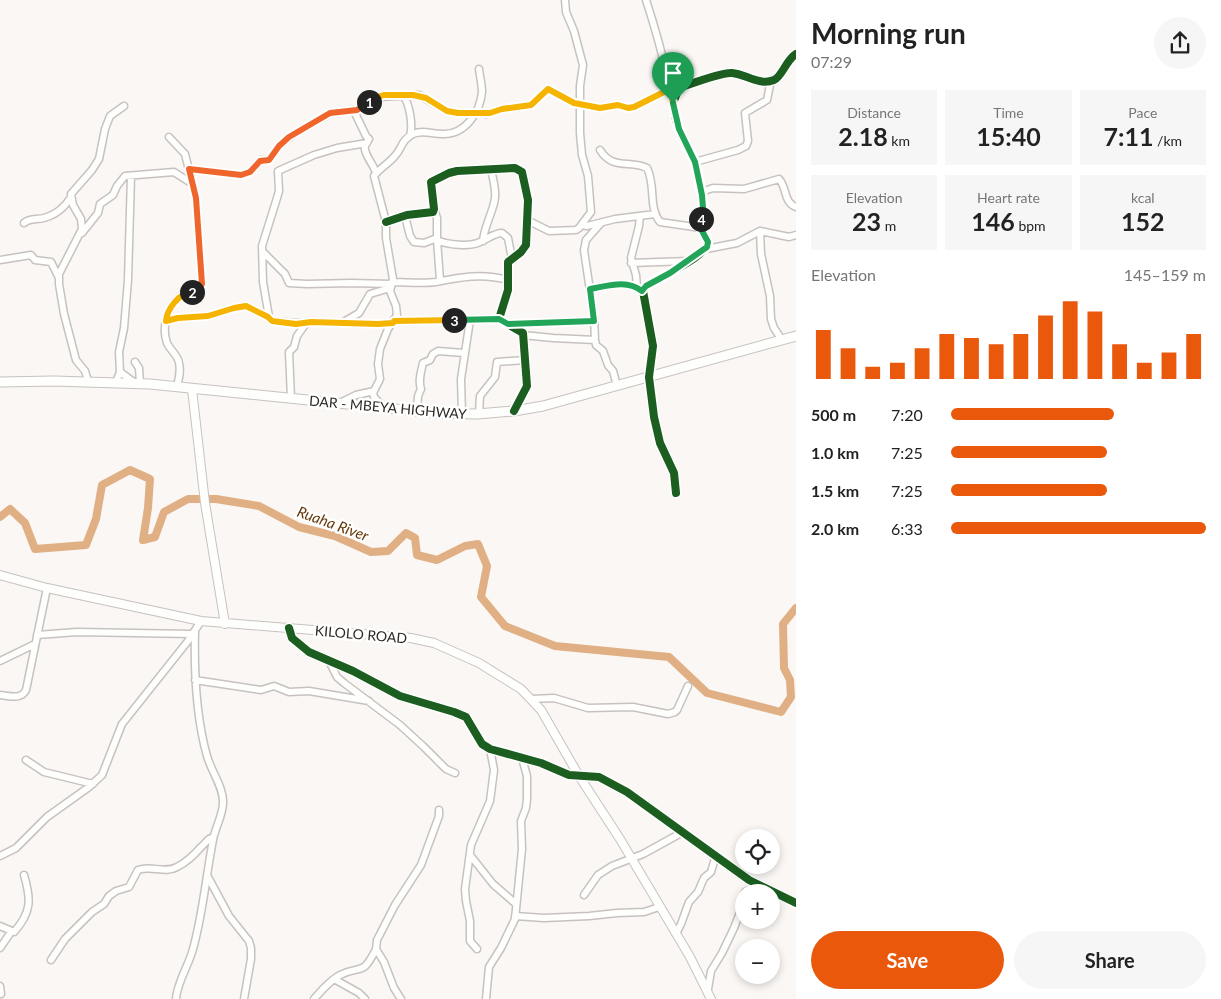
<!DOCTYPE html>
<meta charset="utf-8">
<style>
body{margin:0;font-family:Lato,sans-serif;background:#f6f6f6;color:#222;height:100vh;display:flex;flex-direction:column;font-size:19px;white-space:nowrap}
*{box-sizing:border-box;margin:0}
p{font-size:16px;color:#767676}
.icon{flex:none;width:28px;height:28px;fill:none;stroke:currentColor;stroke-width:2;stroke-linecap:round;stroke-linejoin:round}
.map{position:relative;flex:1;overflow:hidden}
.drawer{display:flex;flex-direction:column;background:#fff;width:425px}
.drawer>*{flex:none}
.fabs{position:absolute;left:735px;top:829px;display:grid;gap:10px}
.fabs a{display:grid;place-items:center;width:45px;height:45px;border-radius:50%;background:#fff;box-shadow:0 2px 8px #0003;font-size:25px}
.pin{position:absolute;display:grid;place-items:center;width:42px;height:42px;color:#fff;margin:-51px -21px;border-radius:50% 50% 50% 0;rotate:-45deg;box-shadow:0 0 5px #0007}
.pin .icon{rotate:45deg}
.km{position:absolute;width:25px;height:25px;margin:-12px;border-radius:50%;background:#222;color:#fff;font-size:14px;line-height:25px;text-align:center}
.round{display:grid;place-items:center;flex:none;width:52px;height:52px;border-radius:26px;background:#f6f6f6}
.head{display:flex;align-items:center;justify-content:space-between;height:85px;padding:0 15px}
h1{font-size:28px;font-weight:700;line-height:38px}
.stats{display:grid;grid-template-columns:repeat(3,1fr);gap:8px;height:85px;padding:5px 15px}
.stats div{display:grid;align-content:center;border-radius:0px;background:#f6f6f6;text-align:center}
.stats b{font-size:25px;font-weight:700}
.stats small{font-size:14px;font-weight:400}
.stats p{font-size:14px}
.chart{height:140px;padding:10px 15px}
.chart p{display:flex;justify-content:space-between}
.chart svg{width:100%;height:90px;margin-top:5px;stroke:#ea580c;stroke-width:6}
.cta{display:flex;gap:10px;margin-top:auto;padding:10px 15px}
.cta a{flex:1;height:58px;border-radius:30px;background:#ea580c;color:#fff;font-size:20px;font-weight:700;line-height:58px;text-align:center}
.cta a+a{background:#f6f6f6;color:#222}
ul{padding:0 15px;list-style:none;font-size:16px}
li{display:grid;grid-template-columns:80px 60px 1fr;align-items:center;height:38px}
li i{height:12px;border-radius:6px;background:#ea580c}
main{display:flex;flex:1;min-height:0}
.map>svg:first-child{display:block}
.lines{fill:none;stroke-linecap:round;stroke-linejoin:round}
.river{stroke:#e0af84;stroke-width:8}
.minor-casing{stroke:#c7c2bf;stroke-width:9}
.major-casing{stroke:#c7c2bf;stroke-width:10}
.highway-casing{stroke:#c7c2bf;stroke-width:11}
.minor{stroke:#fefefd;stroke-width:6}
.major{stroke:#fefefd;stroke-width:8}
.highway{stroke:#fefefd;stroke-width:9}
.cycleway-casing{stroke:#fff;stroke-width:11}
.cycleway{stroke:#1b5e20;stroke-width:8}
.split-1-casing{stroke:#fff;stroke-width:10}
.split-2-casing{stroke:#fff;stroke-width:10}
.split-3-casing{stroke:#fff;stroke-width:10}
.split-4-casing{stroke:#fff;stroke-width:10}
.split-5-casing{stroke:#fff;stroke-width:10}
.split-1{stroke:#f5b400;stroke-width:6}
.split-2{stroke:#f0652b;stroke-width:6}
.split-3{stroke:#f5b400;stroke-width:6}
.split-4{stroke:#22a559;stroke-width:6}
.split-5{stroke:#22a559;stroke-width:6}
.labels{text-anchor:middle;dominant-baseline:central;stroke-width:5;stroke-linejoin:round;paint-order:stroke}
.street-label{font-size:14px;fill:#2e2823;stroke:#fff}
.water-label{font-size:15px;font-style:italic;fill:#653706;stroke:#fff}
</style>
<main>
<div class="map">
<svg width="796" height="999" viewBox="0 0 796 999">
<rect width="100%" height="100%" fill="#faf7f4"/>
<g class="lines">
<path class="river" d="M 0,517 L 10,509 L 25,523 L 35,549 L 86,545 L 96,519 L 102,485 L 130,470 L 150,479 L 148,508 L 143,540 L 155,537 L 164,512 L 188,499 L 216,499 L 259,506 L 299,527 L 335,536 L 371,552 L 388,551 L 406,533 L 415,538 L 417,555 L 437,560 L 465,546 L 478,544 L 487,566 L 481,597 L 505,626 L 555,646 L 669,657 L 707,693 L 781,712 L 791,697 L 790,680 L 784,668 L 783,624 L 796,608"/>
<defs>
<path id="minor" d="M 646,0 C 656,30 664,61 671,92
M 403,95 C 410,105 413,125 410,136
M 354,111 L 366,136 L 369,139 C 368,141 366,143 365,146 C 363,153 374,165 376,173
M 486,114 L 502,109 L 531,105 L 548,89 L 574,103 L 599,108 L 618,105 L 628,108 L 634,107 L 670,89
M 169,137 L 185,154 L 196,198 L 202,284 L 198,291 C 193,292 188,291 183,294 C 168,304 161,326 167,343 C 170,350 178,355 179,363 C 181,371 179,378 177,386
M 600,150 C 612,170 630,160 647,168 C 656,185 648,207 660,222 L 701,228
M 695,162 L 738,150 L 746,146 L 748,141 L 745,113 L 767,100 L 771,80
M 189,169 L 241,175 L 250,172 L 261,160 L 269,160 L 279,146 L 297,132 L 331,113 L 360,109 L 378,97 L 419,95 L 447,111 L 458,113 L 489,113
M 701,192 L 713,188 L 744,189 L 779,179 C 787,187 783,202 796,207
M 434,209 L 437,218 L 437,240 L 440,280
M 405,216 L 410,236 L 414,242 L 424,243 L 437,238
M 527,220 L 549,231 L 576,230 L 579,228 L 591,212 L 588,176 L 582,155 L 580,133 L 580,86 L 583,65 L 574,31 L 566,12 L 565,0
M 386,222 L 407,215 L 433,212 L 434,209 L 431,182 L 449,173 L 457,171 L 515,168 L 522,172 L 528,200 L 526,245 L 521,252 L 508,262 L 508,290 L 499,319 L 523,333 L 527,386 L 514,411
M 24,223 C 30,218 36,220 44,218 C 55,215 65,207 71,197
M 601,223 L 586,240 L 584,250 L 594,318 L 595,340 L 596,345 L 603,351 L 608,365 L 613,371 L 617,386
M 582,225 L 587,226 L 615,219 L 655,214
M 760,231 L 761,254 L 770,296 L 771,319 L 774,328 L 782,340
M 82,233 L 98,213 L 100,204 L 113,195 L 117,186 L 125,176 L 174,172 L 191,183
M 437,240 C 447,245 470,247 480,242 C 488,239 494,233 502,233 L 508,238 L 512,259
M 483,241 C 484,226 493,213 495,198 C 496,189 493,178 491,170
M 706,249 L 737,243 L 760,231 L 789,237 L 796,235
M 263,252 L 285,274 L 289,283 L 307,284 L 351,283 L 391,284
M 0,260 L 31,255 L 35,260 L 51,262 L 59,278
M 631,263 L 688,261
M 393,282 C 406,282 422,284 436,282 C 461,277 482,273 508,280
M 637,287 L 636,275 L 631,258 L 639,226 L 640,216
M 590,289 C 607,286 623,280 639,289
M 269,317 L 263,282 L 262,246 L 277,198 L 279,191 L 278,171 L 314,155 L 337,148 L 367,143
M 166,321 L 178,318 L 208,316 L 234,308 L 246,306 L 268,317 L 272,321 L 296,323 L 311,322 L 378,324 L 393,323
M 394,321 L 499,319
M 342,323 L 359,313 L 370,294 L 390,288
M 509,324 L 594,321
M 523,335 L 553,338 L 595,340
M 135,362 L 139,368 L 140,383
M 120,372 L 135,383
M 88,381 L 85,371 L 76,360 L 64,314 L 59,284 L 59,274 L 82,229 L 81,219 L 73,205 L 71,194 L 92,170 L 99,159 L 105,129 L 110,116 L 124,106
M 116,382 L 120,372 L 119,352 L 124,328 L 128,280 L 131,176
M 291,398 L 289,352 L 294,347 L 297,336 L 307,322
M 340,403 L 356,395 L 374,391
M 384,408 L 374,397 L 373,393 L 380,379 L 378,364 L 380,349 L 388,329 L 397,315 L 396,306 L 390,291 L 393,279 L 386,238 L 386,222 L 374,176 C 380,168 388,164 394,157 C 403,148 400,141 413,134 C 424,129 433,135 444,134 C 465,134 480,113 482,92 C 482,85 480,77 479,69
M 417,411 L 418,396 L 421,389 C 418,381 421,372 423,363 L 430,360 L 433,354 L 438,351 L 464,353
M 462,414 L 461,379 L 470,320
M 479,414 L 480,396 L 495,377 L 497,362 L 525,360
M 676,493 L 674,473 L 660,443 L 654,417 L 649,377 L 653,346 L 643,291 C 647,279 704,262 708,242 L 700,227 L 703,208 L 702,195 L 695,162 L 681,135 L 676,120 L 673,103 L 679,88 C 691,84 721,72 732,73 C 746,74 759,86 774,80 C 782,77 786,60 796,54
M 289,628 L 292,638 L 309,652 L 353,671 L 400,696 L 454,712 L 466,717 L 482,744 L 490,749 L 541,763 L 569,775 L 599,777 L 627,792 L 749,880 L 796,903
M 37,635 L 77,632 L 193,634
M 0,661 L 35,644
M 329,661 L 337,677 L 344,683 L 400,725 L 424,747 L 446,769 L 455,773
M 195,680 L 261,690 L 274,686 L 289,692 L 309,691 L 369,701
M 0,695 C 10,696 21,700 26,690 L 47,588
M 531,699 L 554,698 L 588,708 L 633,707 L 668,714 L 675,712 L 677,710 L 688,686
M 26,760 L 44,772 L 93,784
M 470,855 L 493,884 L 516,904
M 0,856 L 16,848 L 47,817 L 89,787 L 102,775 L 122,724 L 188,641 L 201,621
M 208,877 L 229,916 L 249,941 L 251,948 L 251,959 L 244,999
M 745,892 L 758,886
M 584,895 L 598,875 L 612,866 L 643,854 L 683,832
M 515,916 L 544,918 L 589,916 L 617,913 L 644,912 L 659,907
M 0,926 L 14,932 C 32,912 31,899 24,875
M 676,934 L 681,924 L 689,902 L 698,892 L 704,878 L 711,872 L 716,855
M 0,948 L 11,932
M 477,949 L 470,941 L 470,921 L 466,901 L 465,889 L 471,845 L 490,801 L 494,770 L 490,749
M 51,960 L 65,939 L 92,912 L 104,904 L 109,896 L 116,891 L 129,887 L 138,870 C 151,865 165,874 177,867 C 185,863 195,854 201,847 C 206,843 207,839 213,837
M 334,979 L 359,993 L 365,999
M 0,986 L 1,994
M 708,989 L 711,971 L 722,953 L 734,928 L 743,905 L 744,894
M 176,999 C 177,982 189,965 193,949 C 203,913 206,876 213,840 C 215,828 223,815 223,803 C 224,788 211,771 207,756 C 196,717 194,672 195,631
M 314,999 C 322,990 329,981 340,975 C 363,964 362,977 376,949
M 401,999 L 394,988 L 384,962 L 376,949 L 377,940 L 395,905 L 421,865 L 439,816 L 439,810
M 486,999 L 489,967 L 501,948 L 515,919 L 522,849 L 521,821 L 526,808 L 527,799 L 527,776 L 522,758"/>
<path id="major" d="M 192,389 L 205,503 L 225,624
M 0,575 L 47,588 L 201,621 L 411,638 L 434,643 L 479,663 L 521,689 L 541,710 L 579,776 L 620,839 L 690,957 L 711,999"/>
<path id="highway" d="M 0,382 L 54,381 L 150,384 L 435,413 L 477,414 L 514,411 L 543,406 L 796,336"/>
</defs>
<use href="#minor" class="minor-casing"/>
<use href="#major" class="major-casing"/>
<use href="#highway" class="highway-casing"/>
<use href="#minor" class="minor"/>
<use href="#major" class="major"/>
<use href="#highway" class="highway"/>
<defs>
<path id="cycleway" d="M 386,222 L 407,215 L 433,212 L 434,209 L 431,182 L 449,173 L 457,171 L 515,168 L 522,172 L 528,200 L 526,245 L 521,252 L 508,262 L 508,290 L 499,319 L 523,333 L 527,386 L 514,411
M 676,493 L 674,473 L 660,443 L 654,417 L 649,377 L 653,346 L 643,291 C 647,279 704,262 708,242 L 700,227 L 703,208 L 702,195 L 695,162 L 681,135 L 676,120 L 673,103 L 679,88 C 691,84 721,72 732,73 C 746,74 759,86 774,80 C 782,77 786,60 796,54
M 289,628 L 292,638 L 309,652 L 353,671 L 400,696 L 454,712 L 466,717 L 482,744 L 490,749 L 541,763 L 569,775 L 599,777 L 627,792 L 749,880 L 796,903"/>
</defs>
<use href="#cycleway" class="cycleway-casing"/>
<use href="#cycleway" class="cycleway"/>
</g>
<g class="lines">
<defs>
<path id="split-1" d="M 369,102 L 374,98 L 384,95 L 413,95 L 426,98 L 447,111 L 458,113 L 490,113 L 502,109 L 531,105 L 548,89 L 574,103 L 600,108 L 618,105 L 628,108 L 634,107 L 670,89 L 673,103"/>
<path id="split-2" d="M 192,292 L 198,291 L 202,284 L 196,198 L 189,169 L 241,175 L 250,172 L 260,161 L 269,160 L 279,146 L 289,137 L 330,113 L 357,110 L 369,102"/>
<path id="split-3" d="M 192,292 C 179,293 167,309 166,321 L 178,318 L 208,316 L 234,308 L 246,306 L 268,317 L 272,321 L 296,324 L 311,322 L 378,324 L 393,323 L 394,321 L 454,320"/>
<path id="split-4" d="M 454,320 L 499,319 L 508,324 L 594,321 L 590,289 C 608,286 626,279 642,291 L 646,286 L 670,273 L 707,247 L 708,242 L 700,227 L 701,219"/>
<path id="split-5" d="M 673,103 L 679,129 L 695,162 L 702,195 L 703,208 L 701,219"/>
</defs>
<use href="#split-1" class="split-1-casing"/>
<use href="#split-2" class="split-2-casing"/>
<use href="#split-3" class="split-3-casing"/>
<use href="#split-4" class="split-4-casing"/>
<use href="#split-5" class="split-5-casing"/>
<use href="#split-1" class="split-1"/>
<use href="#split-2" class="split-2"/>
<use href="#split-3" class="split-3"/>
<use href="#split-4" class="split-4"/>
<use href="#split-5" class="split-5"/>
</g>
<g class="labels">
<g class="street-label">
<text transform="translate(388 407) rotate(5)">DAR - MBEYA HIGHWAY</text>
<text transform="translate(361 634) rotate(5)">KILOLO ROAD</text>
</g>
<g class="water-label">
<text transform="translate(333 523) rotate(20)">Ruaha River</text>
</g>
</g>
</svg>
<div class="fabs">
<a><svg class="icon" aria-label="locate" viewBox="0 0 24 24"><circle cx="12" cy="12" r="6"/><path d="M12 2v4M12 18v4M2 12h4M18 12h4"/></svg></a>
<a>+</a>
<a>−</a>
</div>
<div class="pin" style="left:673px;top:103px;background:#1e9e55"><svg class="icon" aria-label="arrive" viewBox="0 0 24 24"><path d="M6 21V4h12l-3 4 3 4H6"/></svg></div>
<b class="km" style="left:369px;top:102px">1</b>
<b class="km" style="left:192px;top:292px">2</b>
<b class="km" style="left:454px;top:320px">3</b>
<b class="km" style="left:701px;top:219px">4</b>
</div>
<section class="drawer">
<div class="head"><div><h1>Morning run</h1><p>07:29</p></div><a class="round"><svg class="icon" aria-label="share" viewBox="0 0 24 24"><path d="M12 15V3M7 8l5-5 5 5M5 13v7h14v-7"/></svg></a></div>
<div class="stats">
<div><p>Distance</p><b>2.18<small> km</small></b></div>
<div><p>Time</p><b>15:40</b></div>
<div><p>Pace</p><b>7:11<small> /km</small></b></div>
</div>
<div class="stats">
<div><p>Elevation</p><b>23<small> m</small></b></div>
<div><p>Heart rate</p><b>146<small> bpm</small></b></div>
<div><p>kcal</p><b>152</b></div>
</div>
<div class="chart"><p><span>Elevation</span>145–159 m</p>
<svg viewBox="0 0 160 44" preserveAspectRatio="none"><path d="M5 44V20M15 44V29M25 44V38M35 44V36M45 44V29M55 44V22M65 44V24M75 44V27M85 44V22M95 44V13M105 44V6M115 44V11M125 44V27M135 44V36M145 44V31M155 44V22"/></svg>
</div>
<ul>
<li><b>500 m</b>7:20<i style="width:64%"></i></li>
<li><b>1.0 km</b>7:25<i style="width:61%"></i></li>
<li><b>1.5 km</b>7:25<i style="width:61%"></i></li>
<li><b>2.0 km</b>6:33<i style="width:100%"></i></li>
</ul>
<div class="cta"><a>Save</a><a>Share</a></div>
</section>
</main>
